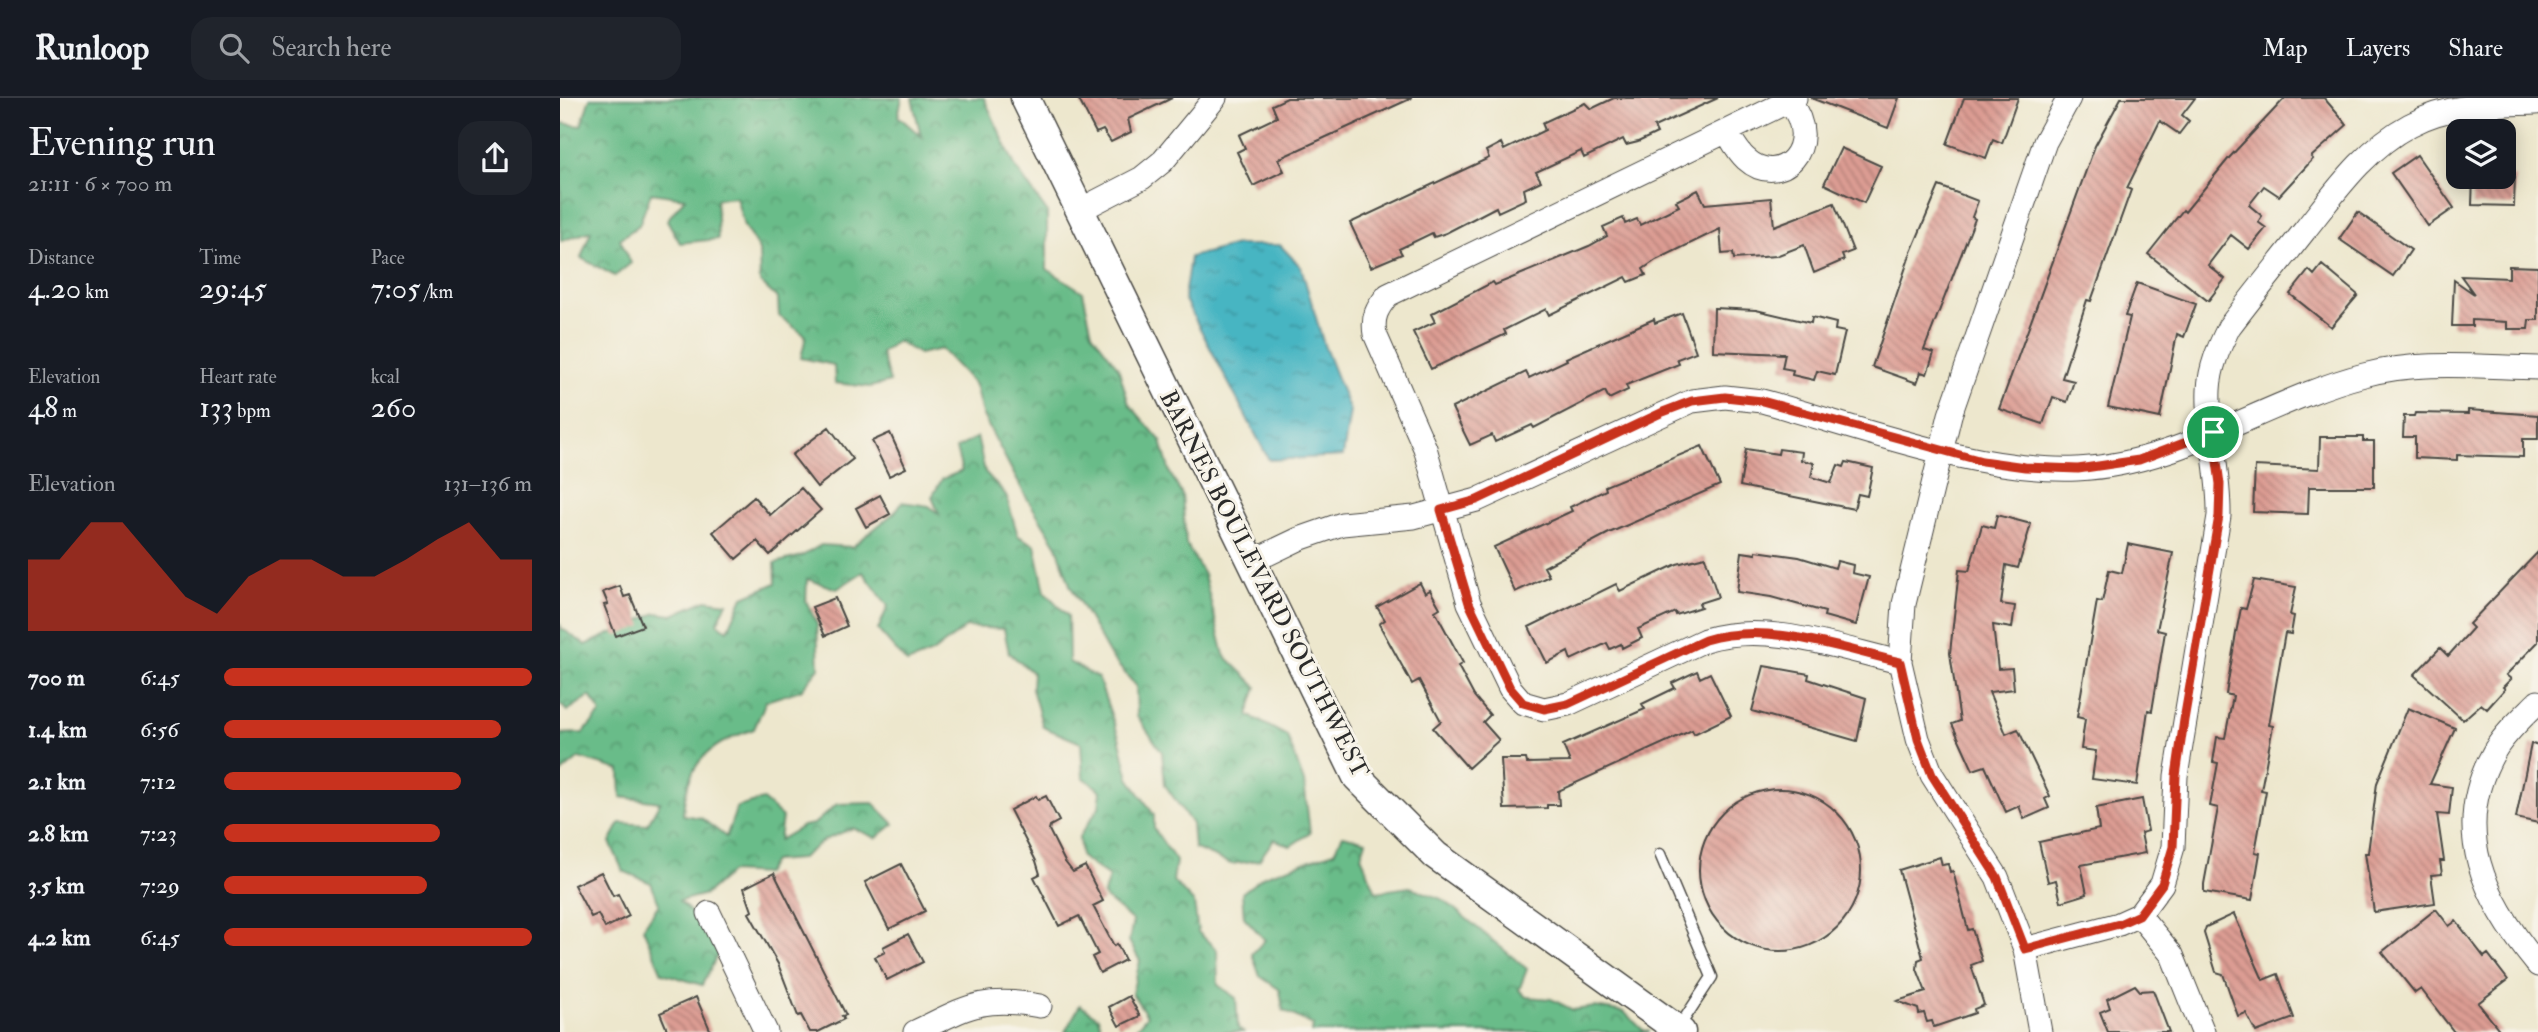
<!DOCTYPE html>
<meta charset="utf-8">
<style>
body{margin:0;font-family:"IM FELL Double Pica",serif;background:#20242c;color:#f1f3f6;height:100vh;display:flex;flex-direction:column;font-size:26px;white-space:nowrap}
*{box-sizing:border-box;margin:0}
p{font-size:23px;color:#9ea1a6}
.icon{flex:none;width:38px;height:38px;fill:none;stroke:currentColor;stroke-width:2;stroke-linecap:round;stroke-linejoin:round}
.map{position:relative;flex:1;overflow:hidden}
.panel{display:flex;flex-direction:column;background:#171b24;width:560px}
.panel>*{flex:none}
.controls{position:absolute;left:1886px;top:21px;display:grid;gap:14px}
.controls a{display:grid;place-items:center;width:70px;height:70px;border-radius:14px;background:#171b24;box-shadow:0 4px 18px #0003;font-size:35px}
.pin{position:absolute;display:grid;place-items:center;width:60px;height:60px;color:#fff;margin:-30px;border:4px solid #fff;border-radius:50%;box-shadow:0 2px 7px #0007}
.round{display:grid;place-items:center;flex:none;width:74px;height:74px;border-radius:21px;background:#20242c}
.summary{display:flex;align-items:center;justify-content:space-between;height:119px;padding:0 28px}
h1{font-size:38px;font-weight:600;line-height:52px}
.figures{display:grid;grid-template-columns:repeat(3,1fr);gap:10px;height:119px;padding:7px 28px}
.figures div{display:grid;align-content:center}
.figures b{font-size:30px;font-weight:600}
.figures small{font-size:19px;font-weight:400}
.figures p{font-size:19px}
.chart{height:196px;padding:14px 28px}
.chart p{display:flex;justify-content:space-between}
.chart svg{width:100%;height:126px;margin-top:7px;fill:#c8321e;opacity:.7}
ul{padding:0 28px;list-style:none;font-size:23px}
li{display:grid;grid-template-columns:112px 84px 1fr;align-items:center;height:52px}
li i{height:18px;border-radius:9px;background:#c8321e}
header{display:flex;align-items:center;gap:42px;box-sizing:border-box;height:98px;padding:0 35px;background:#171b24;border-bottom:2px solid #363941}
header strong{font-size:33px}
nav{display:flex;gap:38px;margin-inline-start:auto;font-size:24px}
.search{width:490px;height:63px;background:#20242c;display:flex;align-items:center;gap:18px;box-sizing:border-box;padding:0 24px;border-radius:21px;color:#9ea1a6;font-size:26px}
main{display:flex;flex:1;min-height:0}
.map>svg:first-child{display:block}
.forest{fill:url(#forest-crowns);stroke:#4a745a;stroke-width:2}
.water{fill:url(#water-ripples);stroke:#397076;stroke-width:2}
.building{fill:url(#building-back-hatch)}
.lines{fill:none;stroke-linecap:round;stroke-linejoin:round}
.service-casing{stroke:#484743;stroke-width:13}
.minor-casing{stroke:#484743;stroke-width:25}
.tertiary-casing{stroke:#484743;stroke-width:31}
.service{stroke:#fff;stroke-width:10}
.minor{stroke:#fff;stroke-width:23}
.tertiary{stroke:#fff;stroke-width:28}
.route-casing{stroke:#fff;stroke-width:14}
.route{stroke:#c8321e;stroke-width:9}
.labels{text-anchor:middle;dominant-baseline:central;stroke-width:6;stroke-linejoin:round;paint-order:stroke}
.street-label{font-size:24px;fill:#2b2b2b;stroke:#f7f3e8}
</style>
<header>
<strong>Runloop</strong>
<div class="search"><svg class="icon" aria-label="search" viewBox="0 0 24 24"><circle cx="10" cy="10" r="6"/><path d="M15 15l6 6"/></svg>Search here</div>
<nav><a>Map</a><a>Layers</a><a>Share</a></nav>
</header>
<main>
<section class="panel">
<div class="summary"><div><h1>Evening run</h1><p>21:11 · 6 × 700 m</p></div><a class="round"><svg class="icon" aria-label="share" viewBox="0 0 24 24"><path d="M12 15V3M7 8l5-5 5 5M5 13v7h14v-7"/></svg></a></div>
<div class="figures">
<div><p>Distance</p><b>4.20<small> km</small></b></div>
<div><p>Time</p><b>29:45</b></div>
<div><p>Pace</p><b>7:05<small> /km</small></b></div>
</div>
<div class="figures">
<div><p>Elevation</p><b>48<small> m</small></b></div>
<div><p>Heart rate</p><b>133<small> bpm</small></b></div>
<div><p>kcal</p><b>260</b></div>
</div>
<div class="chart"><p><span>Elevation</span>131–136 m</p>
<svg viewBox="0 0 160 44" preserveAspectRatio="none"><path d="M0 44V19L10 19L20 6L30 6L40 19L50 32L60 38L70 25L80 19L90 19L100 25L110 25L120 19L130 12L140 6L150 19L160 19V44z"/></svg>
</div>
<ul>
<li><b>700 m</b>6:45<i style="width:100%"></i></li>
<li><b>1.4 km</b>6:56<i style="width:90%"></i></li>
<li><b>2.1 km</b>7:12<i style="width:77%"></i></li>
<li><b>2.8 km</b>7:23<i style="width:70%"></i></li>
<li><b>3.5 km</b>7:29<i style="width:66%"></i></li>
<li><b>4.2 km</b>6:45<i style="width:100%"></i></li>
</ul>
</section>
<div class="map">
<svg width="1978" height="934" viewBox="0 0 1978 934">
<defs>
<pattern id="forest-crowns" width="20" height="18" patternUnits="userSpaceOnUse" patternTransform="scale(1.75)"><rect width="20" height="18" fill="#69bc89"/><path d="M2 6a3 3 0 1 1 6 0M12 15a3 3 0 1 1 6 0" fill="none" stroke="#579970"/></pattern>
<pattern id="water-ripples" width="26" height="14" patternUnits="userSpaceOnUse" patternTransform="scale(1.75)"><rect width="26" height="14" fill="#47b5c2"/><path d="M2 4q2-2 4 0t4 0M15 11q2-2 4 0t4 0" fill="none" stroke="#3b939e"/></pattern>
<pattern id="building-back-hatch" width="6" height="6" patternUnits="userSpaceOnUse" patternTransform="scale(1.75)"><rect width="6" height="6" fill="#dc9c93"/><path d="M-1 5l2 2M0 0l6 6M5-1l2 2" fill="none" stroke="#b37f78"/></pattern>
</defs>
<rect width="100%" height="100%" fill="#f7f3e8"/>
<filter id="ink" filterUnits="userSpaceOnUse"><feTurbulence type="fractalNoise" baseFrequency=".0143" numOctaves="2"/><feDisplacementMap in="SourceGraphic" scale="14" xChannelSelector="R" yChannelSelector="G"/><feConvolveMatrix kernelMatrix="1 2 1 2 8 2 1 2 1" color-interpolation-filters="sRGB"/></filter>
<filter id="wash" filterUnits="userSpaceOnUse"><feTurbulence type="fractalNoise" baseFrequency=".00686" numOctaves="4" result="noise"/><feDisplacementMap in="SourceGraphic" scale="28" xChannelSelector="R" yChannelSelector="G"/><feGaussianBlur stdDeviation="1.57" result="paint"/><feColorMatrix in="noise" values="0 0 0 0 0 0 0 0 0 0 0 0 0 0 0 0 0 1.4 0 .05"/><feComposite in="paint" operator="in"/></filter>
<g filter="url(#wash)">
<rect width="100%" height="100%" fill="#ede7cd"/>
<path class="forest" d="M 30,0 L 342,0 L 338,18 L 361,38 L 352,0 L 424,0 L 456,70 L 487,114 L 487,171 L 523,194 L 532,235 L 558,269 L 569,306 L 601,343 L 610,375 L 622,397 L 626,446 L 644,477 L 664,557 L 697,589 L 688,617 L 727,638 L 744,684 L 750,735 L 730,748 L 714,741 L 699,762 L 671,766 L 634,750 L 632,726 L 605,687 L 602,654 L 577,618 L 576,588 L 551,559 L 510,487 L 497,448 L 465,397 L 422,316 L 415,287 L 381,251 L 359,256 L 337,243 L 321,255 L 330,284 L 310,289 L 275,285 L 274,267 L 241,260 L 246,238 L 219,218 L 218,201 L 200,184 L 199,152 L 184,128 L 176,99 L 156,101 L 158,141 L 120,145 L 107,122 L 125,100 L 91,95 L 79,127 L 60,141 L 71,165 L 55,178 L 21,160 L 31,133 L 1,143 L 0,25 L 21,28 Z
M 417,339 L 425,374 L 446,397 L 458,438 L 475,447 L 485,494 L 508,518 L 509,564 L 538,580 L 559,639 L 569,680 L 594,717 L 594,731 L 616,763 L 613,783 L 634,805 L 638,834 L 657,852 L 658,887 L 676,900 L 678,930 L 683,934 L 573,934 L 587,918 L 572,895 L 580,863 L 569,843 L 573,823 L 543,798 L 549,779 L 521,759 L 519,739 L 539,709 L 541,693 L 523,679 L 521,645 L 483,629 L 472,591 L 473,575 L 449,555 L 444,531 L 406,529 L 372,555 L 347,565 L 318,532 L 328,508 L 303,474 L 277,491 L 247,481 L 246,503 L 257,526 L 259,570 L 241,592 L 206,603 L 194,631 C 147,647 126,665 123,717 L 141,720 L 166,739 L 177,709 L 203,702 L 222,719 L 219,742 L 243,728 L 254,726 L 277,706 L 313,705 L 334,726 L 316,740 L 293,730 L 264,742 L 240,761 L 213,763 L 205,776 L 171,774 L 146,796 L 119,803 L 141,824 L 159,854 L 142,887 L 102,875 L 83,830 L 99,806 L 91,785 L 63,773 L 50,744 L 60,725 L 87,727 L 100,704 L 61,699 L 60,672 L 19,660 L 0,676 L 0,636 L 23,635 L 41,615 L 30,598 L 7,613 L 0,606 L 0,526 L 1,530 L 26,547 L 96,515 L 113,517 L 146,502 L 167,505 L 157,525 L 168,532 L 183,499 L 216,485 L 215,465 L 242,458 L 261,447 L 292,449 L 335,414 L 342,404 L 369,408 L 379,416 L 372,399 L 382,381 L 402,373 L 396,351 Z
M 783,737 L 806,743 L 801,758 L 816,794 L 850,789 L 884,802 L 967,871 L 959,892 L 966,899 L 991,901 L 1013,912 L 1035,909 L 1064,914 L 1083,932 L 1090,934 L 752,934 L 753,927 L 723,912 L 720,892 L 700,878 L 692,856 L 705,842 L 684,819 L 682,795 L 704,778 L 774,754 Z
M 520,907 L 538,919 L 542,934 L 505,934 Z"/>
<path class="water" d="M 676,147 L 720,147 L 741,169 L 764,247 L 790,313 L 783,358 L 709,362 L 624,200 L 630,159 Z"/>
<g id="blocks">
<path class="building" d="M 518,0 L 612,0 L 568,21 L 571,34 L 551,44 L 543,32 L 536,35 Z
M 727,0 L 852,0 L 718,61 L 724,73 L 693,88 L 677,54 L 685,50 L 679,37 L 717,19 L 712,7 Z
M 1054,0 L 1158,0 L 1094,29 L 1097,35 L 1078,44 L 1066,47 L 1063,41 L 1024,60 L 1021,53 L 976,74 L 981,83 L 964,91 L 966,101 L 938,114 L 936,109 L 886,135 L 874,139 L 872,135 L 839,151 L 842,156 L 811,169 L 790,125 L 929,60 L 926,53 L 941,45 L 944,52 L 985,32 L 982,25 L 1025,5 L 1031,11 Z
M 1251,0 L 1339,0 L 1328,30 Z
M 1404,0 L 1458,0 L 1442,45 L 1433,41 L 1426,60 L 1387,46 Z
M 1561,0 L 1635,0 L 1622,17 L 1629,23 L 1619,36 L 1600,23 L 1567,90 L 1571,92 L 1531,203 L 1527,202 L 1502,280 L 1514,283 L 1507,304 L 1493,299 L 1483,326 L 1439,311 L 1535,48 Z
M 1725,0 L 1764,0 L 1787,27 L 1751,59 L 1753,61 L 1719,98 L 1704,88 L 1689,107 L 1702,118 L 1698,124 L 1706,130 L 1689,151 L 1671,137 L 1648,167 L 1665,181 L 1648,203 L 1588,156 L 1623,112 L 1625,114 L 1669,60 Z
M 1281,50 L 1321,68 L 1304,105 L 1264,86 Z
M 1857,57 L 1894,110 L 1868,128 L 1831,75 Z
M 1913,79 L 1955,79 L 1954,108 L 1912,107 Z
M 1379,88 L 1418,103 L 1412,119 L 1415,121 L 1364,252 L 1374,255 L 1367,276 L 1361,274 L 1357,285 L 1312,269 L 1351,154 Z
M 1138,92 L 1145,106 L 1211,100 L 1214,128 L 1274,105 L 1293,153 L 1282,157 L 1284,162 L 1254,175 L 1244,147 L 1216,158 L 1174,161 L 1173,155 L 1162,156 L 1160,131 L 1096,162 L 1083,171 L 1086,177 L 1069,184 L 1066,179 L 989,217 L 986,211 L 944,232 L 946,236 L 871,271 L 853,234 L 875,224 L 871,216 L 933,184 L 935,187 L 1029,148 L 1047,138 L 1043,129 L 1063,120 L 1065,126 L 1077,121 L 1080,127 L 1119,108 L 1116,103 Z
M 1798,114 L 1851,152 L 1833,178 L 1779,141 Z
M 1762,167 L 1798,197 L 1771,229 L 1730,196 L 1749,172 L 1754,177 Z
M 1949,168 L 1978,169 L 1978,222 L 1969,222 L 1968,231 L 1947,231 L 1947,224 L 1912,222 L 1912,228 L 1892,228 L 1894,182 L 1914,196 L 1901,178 L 1949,180 Z
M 1577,185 L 1636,206 L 1624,239 L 1617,236 L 1600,320 L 1548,309 L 1570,219 L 1565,218 Z
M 1154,210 L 1196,212 L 1251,225 L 1252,219 L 1276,225 L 1275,232 L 1285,234 L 1275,277 L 1257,273 L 1254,282 L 1232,277 L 1233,272 L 1222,270 L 1225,256 L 1153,253 Z
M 1122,215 L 1136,254 L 1117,261 L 1119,266 L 1066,287 L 1068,292 L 1049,301 L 1045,293 L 974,330 L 972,327 L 935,344 L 932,337 L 910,347 L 892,310 L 966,274 L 969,280 L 1007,262 L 1006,260 L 1094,221 L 1095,225 Z
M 1908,312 L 1978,317 L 1978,341 L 1963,341 L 1963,359 L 1897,357 L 1897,362 L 1855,360 L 1855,339 L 1843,339 L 1844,318 L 1854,318 L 1855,315 L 1908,316 Z
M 269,329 L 293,361 L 257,389 L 232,357 Z
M 330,335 L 346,370 L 329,378 L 312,343 Z
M 1760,339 L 1803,339 L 1803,343 L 1814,343 L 1814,389 L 1749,389 L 1748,416 L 1693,414 L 1695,368 L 1759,371 Z
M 1142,348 L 1160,387 L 1049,435 L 984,469 L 989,478 L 955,494 L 934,449 L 1012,413 L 1010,409 L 1046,392 L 1045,388 Z
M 1186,351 L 1218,356 L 1219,351 L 1242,354 L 1241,362 L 1254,365 L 1251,379 L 1271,385 L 1278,367 L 1284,369 L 1286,364 L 1313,370 L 1307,398 L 1298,396 L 1294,411 L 1180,388 Z
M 241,390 L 261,412 L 210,457 L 197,443 L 176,461 L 153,434 L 194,399 L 210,417 Z
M 320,397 L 330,416 L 306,429 L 296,410 Z
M 1437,417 L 1471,426 L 1458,470 L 1446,467 L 1441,506 L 1455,508 L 1452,530 L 1433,527 L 1438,571 L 1452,570 L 1454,591 L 1429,594 L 1446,636 L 1458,631 L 1490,698 L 1485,701 L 1489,710 L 1464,721 L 1459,708 L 1446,714 L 1425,668 L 1413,672 L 1392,626 L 1400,623 L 1390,555 L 1399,472 L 1409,473 L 1422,427 L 1434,430 Z
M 1568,446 L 1613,455 L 1597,532 L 1605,534 L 1592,613 L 1588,612 L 1577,687 L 1532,681 L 1536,653 L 1521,651 L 1525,621 L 1517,619 L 1537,503 L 1542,504 L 1549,472 L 1562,475 Z
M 1196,453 L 1239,459 L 1275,470 L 1277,463 L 1293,467 L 1292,475 L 1309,479 L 1296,527 L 1264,518 L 1265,514 L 1211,499 L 1177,494 L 1182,454 L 1196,456 Z
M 1978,454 L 1978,544 L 1946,577 L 1951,581 L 1943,589 L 1945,591 L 1927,611 L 1921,606 L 1903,622 L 1854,577 L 1880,550 L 1888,558 L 1913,530 L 1909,526 Z
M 1145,459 L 1158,499 L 1139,505 L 1141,509 L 1116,517 L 1115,514 L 1078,531 L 1082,540 L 1062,550 L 1061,546 L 1050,551 L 1047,545 L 1011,562 L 1008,554 L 987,565 L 969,529 L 1056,486 L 1060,493 L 1117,466 Z
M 1694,482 L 1736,489 L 1730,517 L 1734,518 L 1731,536 L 1725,535 L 1709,627 L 1713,628 L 1701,692 L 1706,693 L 1695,754 L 1700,755 L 1692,802 L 1644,794 L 1644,786 L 1658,710 L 1650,708 L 1658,665 L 1653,664 L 1657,639 L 1665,640 L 1673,598 L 1666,596 L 1676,535 L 1681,510 L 1686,511 Z
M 860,485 L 865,495 L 870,492 L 880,510 L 875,513 L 903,565 L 898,568 L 914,598 L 930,617 L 923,624 L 939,642 L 908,670 L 873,630 L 881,623 L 859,582 L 852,586 L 819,526 L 825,522 L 817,509 Z
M 60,488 L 64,499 L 70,497 L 83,528 L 56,538 L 44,507 L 48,506 L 43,494 Z
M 275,500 L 287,528 L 265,538 L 252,509 Z
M 1204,568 L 1249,576 L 1248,581 L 1306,600 L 1297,643 L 1192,613 Z
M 1137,573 L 1140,580 L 1150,575 L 1171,618 L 1134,636 L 1132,632 L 998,693 L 999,707 L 987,707 L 987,710 L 944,711 L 941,661 L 966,661 L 967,665 L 1010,664 L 1003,647 L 1085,611 L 1082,606 L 1115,590 L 1112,585 Z
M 1848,610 L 1895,630 L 1870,686 L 1892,689 L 1889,717 L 1877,716 L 1884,763 L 1880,763 L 1882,776 L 1871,777 L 1875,805 L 1814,814 L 1805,755 L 1808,755 L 1817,685 Z
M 1971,646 L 1978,647 L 1978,725 L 1956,720 Z
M1139 772a81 81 0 1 1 162 0a81 81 0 1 1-162 0Z
M 476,698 L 478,702 L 486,698 L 499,723 L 490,728 L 489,732 L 505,764 L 513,774 L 525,768 L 543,803 L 533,808 L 554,848 L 557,846 L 565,862 L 540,875 L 532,859 L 538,856 L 519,818 L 499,828 L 474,779 L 480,776 L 476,763 L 450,712 Z
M 1582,701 L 1588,733 L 1581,735 L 1585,755 L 1521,767 L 1527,796 L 1501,804 L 1496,782 L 1488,784 L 1479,744 L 1539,731 L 1536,710 Z
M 1380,759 L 1382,767 L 1388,766 L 1390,774 L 1393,773 L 1408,832 L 1412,831 L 1422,863 L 1411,867 L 1424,907 L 1414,911 L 1415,915 L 1374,929 L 1372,923 L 1367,924 L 1364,915 L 1359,916 L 1358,911 L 1337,903 L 1366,894 L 1357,871 L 1358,862 L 1363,860 L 1339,772 Z
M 341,766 L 365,813 L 329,831 L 305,784 Z
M 41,774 L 53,798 L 58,796 L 69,818 L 45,830 L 38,816 L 31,819 L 14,787 Z
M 214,775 L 286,917 L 282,918 L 284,921 L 258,934 L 250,934 L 241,917 L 238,918 L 218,866 L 189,815 L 192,813 L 184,790 Z
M 1876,811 L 1889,828 L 1896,823 L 1924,859 L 1928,856 L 1948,882 L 1918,905 L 1941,934 L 1894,934 L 1861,891 L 1855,895 L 1822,854 Z
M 1674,816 L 1703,882 L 1718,876 L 1734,920 L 1696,934 L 1686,915 L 1678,918 L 1663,876 L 1656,874 L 1644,835 L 1646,829 Z
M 348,836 L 363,864 L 327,882 L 315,859 L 325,854 L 323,849 Z
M 1575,887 L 1580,893 L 1593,892 L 1609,934 L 1548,934 L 1540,914 L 1550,910 L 1547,901 Z
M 569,898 L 580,918 L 559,928 L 549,909 Z
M 136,899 L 151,934 L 108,934 L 100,915 Z"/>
</g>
</g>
<g filter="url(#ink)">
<use href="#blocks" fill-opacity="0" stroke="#484743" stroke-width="2"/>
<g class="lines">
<defs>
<path id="service" d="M 1100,756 L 1152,879 L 1119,929"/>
<path id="minor" d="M 1235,0 L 828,197 C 817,210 812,219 815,236 L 865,350 L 909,505 L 950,590 L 963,605 L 984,611 L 1008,606 L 1145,542 C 1208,523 1278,550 1340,564
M 1167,34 C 1173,44 1178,54 1186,61 C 1220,92 1264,48 1230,5
M 520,112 L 582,80 L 603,63 L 655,0
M 691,464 L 739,441 L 782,426 L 854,419 L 917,402 L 1132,303 L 1165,299 L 1202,303 C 1298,329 1418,375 1517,371 C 1619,367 1707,302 1804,277 C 1860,262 1920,269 1978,270
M 1978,604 C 1963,619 1946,634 1935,652 C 1889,732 1925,803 1978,867
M 149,815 L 206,934
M 1579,817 L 1612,857 L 1643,934
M 1465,851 L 1559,826 L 1579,817 L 1602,786 L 1613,749 L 1616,678 L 1659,418 C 1660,376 1647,333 1649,292 C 1650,269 1659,249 1669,229 C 1694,196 1720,164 1745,132 C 1776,93 1805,51 1850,27 C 1889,6 1933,6 1976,5
M 355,934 C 406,910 421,897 480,908
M 1480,934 L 1465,851 L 1437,779 L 1372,677 L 1358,641 L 1340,564 L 1344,506 L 1390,317 L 1485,44 L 1509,0"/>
<path id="tertiary" d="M 465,0 L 797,679 L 875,757 L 1121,934"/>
</defs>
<use href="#service" class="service-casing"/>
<use href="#minor" class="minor-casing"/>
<use href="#tertiary" class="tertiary-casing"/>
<use href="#service" class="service"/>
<use href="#minor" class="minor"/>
<use href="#tertiary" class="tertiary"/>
</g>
</g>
<g class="lines" filter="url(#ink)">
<defs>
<path id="route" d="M 1165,299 L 1202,303 L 1422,363 L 1465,369 L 1518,371 L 1579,362 L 1653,334 L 1660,386 L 1659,418 L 1624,622 L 1616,678 L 1613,749 L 1602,786 L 1579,817 L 1559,826 L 1465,851 L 1437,779 L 1372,677 L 1358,641 L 1340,564 C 1278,550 1208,523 1145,542 L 1008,606 L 984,611 L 963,605 L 950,590 L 909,505 L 881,412 L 917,402 L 1103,314 L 1132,303 Z"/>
</defs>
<use href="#route" class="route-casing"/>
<use href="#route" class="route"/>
</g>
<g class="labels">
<g class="street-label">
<text transform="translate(704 486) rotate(63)">BARNES BOULEVARD SOUTHWEST</text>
</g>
</g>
</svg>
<div class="controls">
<a><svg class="icon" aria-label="layers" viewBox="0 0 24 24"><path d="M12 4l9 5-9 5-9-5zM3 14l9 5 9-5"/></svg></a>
</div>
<div class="pin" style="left:1653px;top:334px;background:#1e9e55"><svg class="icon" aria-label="arrive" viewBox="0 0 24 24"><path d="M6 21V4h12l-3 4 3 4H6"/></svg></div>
</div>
</main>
